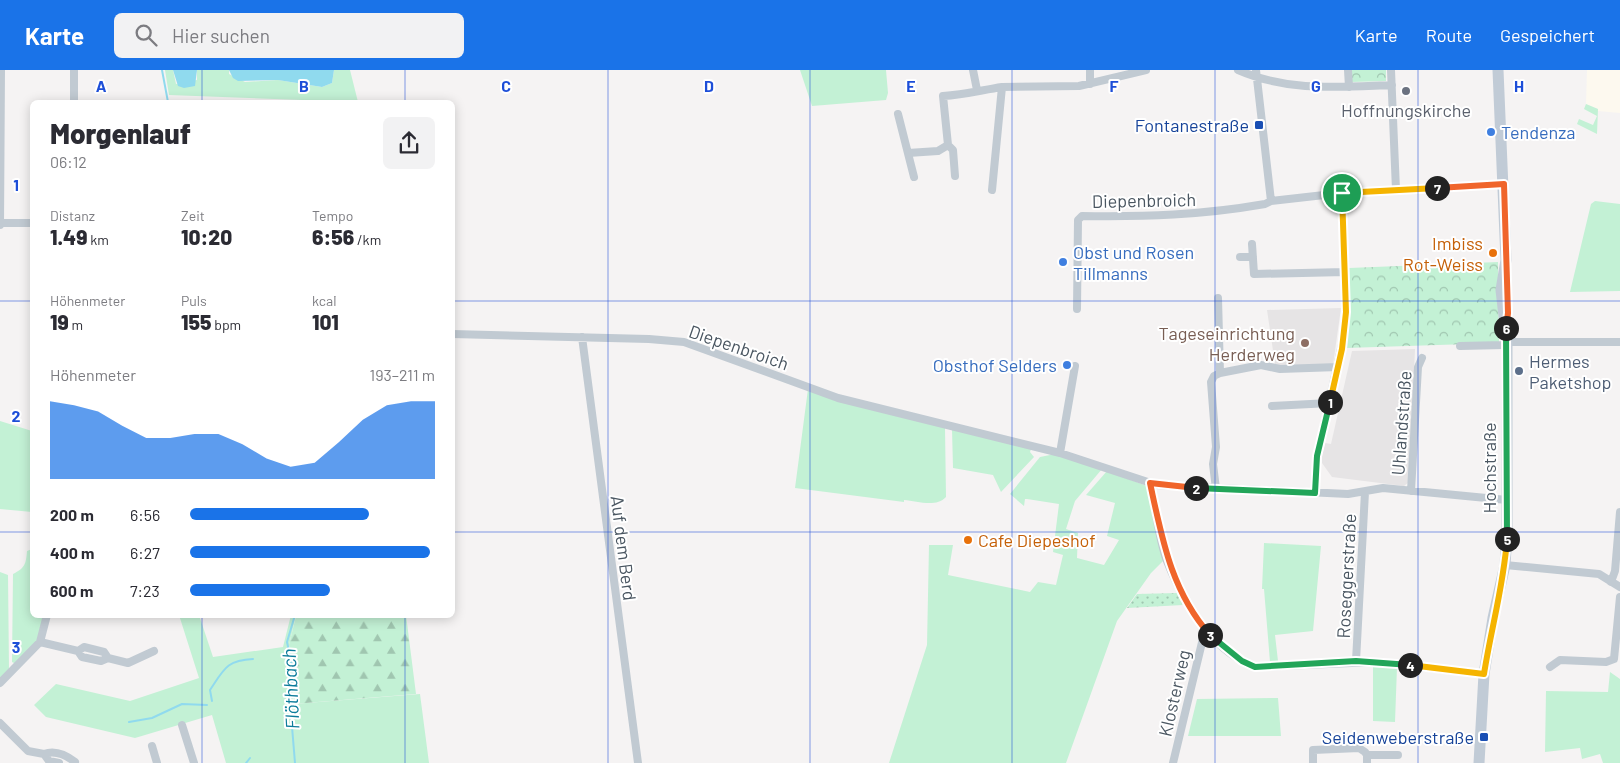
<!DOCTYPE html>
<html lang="de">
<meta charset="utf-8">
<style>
body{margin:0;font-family:Barlow,sans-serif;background:#f2f2f3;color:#2b2b33;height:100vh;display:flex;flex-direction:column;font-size:19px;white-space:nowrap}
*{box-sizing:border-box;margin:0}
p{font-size:16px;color:#7c7c81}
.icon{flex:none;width:28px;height:28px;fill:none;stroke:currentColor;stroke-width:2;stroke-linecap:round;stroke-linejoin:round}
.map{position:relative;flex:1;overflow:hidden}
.sheet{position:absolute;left:30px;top:30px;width:425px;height:518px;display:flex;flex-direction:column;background:#fff;border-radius:8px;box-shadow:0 2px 12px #0003}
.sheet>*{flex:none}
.pin{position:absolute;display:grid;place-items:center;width:42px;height:42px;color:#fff;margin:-21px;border:2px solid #fff;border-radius:50%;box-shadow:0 1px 5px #0007}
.km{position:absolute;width:25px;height:25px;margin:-12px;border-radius:50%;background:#222;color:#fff;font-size:14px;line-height:25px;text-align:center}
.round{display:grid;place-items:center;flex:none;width:52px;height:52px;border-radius:8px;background:#f2f2f3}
.headline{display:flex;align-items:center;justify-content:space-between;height:85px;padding:0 20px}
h1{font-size:28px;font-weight:800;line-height:38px}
.metrics{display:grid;grid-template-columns:repeat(3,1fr);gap:8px;height:85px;padding:5px 20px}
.metrics div{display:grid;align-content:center}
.metrics b{font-size:21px;font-weight:800}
.metrics small{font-size:14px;font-weight:400}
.metrics p{font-size:14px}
.chart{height:140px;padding:10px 20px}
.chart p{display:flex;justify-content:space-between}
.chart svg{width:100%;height:90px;margin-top:5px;fill:#1a73e8;opacity:.7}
ul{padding:0 20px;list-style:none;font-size:16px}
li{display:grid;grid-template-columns:80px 60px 1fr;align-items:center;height:38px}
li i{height:12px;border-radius:6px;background:#1a73e8}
header{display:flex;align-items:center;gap:30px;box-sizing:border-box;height:70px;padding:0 25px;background:#1a73e8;color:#fff}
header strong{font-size:24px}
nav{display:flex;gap:28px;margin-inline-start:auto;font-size:18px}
.search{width:350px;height:45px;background:#f2f2f3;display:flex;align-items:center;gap:12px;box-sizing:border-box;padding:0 18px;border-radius:8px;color:#7c7c81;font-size:19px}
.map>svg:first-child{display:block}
.commercial{fill:#fdf9ef}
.education{fill:#e6e4e5}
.grass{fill:#c3f1d5}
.forest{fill:url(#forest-firs)}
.park{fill:url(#park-crowns)}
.garden{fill:url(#garden-dots)}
.water{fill:#90daee}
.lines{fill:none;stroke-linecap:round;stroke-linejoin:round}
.stream{stroke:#90daee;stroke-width:2}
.street{stroke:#c1cad2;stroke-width:8}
.secondary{stroke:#c1cbd6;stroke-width:11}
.split-1-casing{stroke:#fff;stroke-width:10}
.split-2-casing{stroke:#fff;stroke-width:10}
.split-3-casing{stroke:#fff;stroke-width:10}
.split-4-casing{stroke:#fff;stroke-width:10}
.split-5-casing{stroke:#fff;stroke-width:10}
.split-6-casing{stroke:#fff;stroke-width:10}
.split-7-casing{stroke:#fff;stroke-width:10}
.split-8-casing{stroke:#fff;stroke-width:10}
.split-1{stroke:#f5b400;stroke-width:6}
.split-2{stroke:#22a559;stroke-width:6}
.split-3{stroke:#f0652b;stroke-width:6}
.split-4{stroke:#22a559;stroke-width:6}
.split-5{stroke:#f5b400;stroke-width:6}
.split-6{stroke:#22a559;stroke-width:6}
.split-7{stroke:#f0652b;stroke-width:6}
.split-8{stroke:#f5b400;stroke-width:6}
.grid{fill:none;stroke:#1d4ed8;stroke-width:1;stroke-opacity:0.55}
.worship-dot{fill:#6b7280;stroke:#fff;stroke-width:2}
.transit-dot{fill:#1a4fb4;stroke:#fff;stroke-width:2}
.shop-dot{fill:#3f7fe0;stroke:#fff;stroke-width:2}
.food-dot{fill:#e8710a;stroke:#fff;stroke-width:2}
.education-dot{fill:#8d6e63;stroke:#fff;stroke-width:2}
.service-dot{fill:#5c6f8a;stroke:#fff;stroke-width:2}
.labels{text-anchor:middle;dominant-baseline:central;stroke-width:4;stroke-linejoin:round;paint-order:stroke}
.worship-label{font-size:18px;fill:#5b616d;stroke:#fff}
.transit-label{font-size:18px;fill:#164399;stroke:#fff;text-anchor:end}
.shop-label{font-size:18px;fill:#366cbe;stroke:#fff;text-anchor:start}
.street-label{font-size:18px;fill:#4a5661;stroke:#fff}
.food-label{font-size:18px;fill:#c56008;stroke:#fff;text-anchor:end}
.education-label{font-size:18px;fill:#785e54;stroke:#fff;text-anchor:end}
.service-label{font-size:18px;fill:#4e5e75;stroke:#fff;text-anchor:start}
.water-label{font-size:19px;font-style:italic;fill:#0c7c9b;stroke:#fff}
.grid-label{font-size:16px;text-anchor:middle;font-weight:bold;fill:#1d4ed8;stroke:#fff;stroke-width:4;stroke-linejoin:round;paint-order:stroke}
</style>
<header>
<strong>Karte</strong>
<div class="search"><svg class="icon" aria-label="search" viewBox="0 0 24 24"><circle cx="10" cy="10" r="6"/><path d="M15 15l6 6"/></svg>Hier suchen</div>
<nav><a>Karte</a><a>Route</a><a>Gespeichert</a></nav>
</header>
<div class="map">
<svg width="1620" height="693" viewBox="0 0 1620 693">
<defs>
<pattern id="forest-firs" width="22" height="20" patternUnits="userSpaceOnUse" patternTransform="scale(1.25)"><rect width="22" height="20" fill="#c3f1d5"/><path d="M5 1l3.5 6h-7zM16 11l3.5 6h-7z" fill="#a0c6b0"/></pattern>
<pattern id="park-crowns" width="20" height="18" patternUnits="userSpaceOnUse" patternTransform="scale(1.25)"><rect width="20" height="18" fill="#c3f1d5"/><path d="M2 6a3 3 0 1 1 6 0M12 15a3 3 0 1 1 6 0" fill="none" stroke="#a0c6b0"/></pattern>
<pattern id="garden-dots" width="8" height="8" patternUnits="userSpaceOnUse" patternTransform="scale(1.25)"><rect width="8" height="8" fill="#c3f1d5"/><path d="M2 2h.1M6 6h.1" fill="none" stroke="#a0c6b0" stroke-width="1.8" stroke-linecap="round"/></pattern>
</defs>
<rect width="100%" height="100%" fill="#f5f3f3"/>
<path class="commercial" d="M 1587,0 L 1620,0 L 1620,43 L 1598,41 L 1598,39 L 1586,34 Z"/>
<path class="education" d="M 1341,238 L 1333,295 L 1281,297 L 1275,294 L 1267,240 Z
M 1415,279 L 1409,412 L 1404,416 L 1332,407 L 1322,393 L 1322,386 L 1325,373 L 1331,374 L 1352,281 Z"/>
<path class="grass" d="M 165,0 L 173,0 L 176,14 L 197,10 L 197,0 L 229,0 L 229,4 L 245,12 L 278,10 L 322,17 L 332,13 L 334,0 L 350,0 L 358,32 L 169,25 Z
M 800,0 L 886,0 L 888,23 L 886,30 L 812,36 Z
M 1586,34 L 1598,39 L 1597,64 L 1577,54 L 1579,49 L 1593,55 L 1597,46 L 1584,39 Z
M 1595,131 L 1620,134 L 1620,221 L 1570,222 L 1591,134 Z
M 808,319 L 837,330 L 945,358 L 946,427 C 936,438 917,431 904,430 L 904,432 L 795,418 Z
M 0,351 L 32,361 L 32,442 L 0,439 Z
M 952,359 L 1031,379 L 1030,382 L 1034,387 L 1001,422 L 993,405 L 953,398 Z
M 1055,384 L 1102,399 L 1075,431 L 1066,459 L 1078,463 L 1077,488 L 1104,495 L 1119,470 L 1107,466 L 1115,433 L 1086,425 L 1107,401 L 1147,416 L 1164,490 L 1151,503 L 1117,551 L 1066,693 L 889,693 L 927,575 L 929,475 L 953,475 L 948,505 L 1030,522 L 1038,512 L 1056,515 L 1063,485 L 1053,482 L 1059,434 L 1027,429 L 1025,429 L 1024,436 L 1010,424 L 1040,387 Z
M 1264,473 L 1321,476 L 1313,561 L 1275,565 L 1278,591 L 1270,592 L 1264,519 L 1262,519 Z
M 32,479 L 32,545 L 45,545 L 37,571 L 16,594 L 12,592 L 13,504 C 25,498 26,494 27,481 Z
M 0,502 L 8,505 L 9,600 L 0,608 Z
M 179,545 L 199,545 L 213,587 L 283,577 L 291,545 L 296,545 L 289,575 L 295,602 L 293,634 L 420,624 L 429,693 L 226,693 L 212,645 L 135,668 L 46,647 L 34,635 L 56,614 L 130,631 L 199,608 Z
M 1373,596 L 1397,597 L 1395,652 L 1373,651 Z
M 1610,602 L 1620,609 L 1620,693 L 1603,693 L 1600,684 L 1582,689 L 1580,678 L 1545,682 L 1546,621 L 1608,622 Z
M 1278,628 L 1281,666 L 1188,666 L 1197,629 Z"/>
<path class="forest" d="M 312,545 L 406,545 L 416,624 L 293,634 L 295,602 L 289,575 L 296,546 Z"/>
<path class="park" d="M 1350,0 L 1386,0 L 1386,11 L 1351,12 Z
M 1498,192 L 1499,273 L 1346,278 L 1350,238 L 1349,198 Z"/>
<path class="garden" d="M 1177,523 L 1183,535 L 1127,538 L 1137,524 Z"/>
<path class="water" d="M 173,0 L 197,0 L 195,16 L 184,18 L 178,16 Z
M 229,0 L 334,0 L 332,13 L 322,17 L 278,10 L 238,11 L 233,8 Z"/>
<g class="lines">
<path class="stream" d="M 162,0 L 168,32
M 212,631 L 210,620 C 224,599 227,590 253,589
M 129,652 L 152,648 L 182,634 L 207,635
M 246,693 L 250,688
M 295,693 L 290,632 L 293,600 L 287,572 L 295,545"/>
<path class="street" d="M 973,0 L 977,20
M 1238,0 C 1289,22 1337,17 1392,15
M 1256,0 L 1271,131
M 1348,0 L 1349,17
M 1391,0 L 1396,120
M 1090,14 L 1090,0
M 74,32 L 74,0
M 898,44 L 914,107
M 948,75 L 953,80 L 955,106
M 908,83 L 938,81 L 948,75 L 943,26 C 964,25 982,20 1002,17
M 992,120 L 1002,17 L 1079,16 L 1146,0
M 0,153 L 32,153
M 0,155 L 1,0
M 1252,174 L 1254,204 L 1345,202
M 1240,187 L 1253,187
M 1077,239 L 1078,150 L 1082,146 C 1145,147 1202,145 1265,134 L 1271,131 L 1342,123 L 1504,114
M 452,264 L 649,269 L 684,272 L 838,328 L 1060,383 L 1157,415 L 1348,424 L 1383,418 L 1507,430
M 582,267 L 638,693
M 1460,276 L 1504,275 L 1507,272 L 1620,272
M 1220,303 L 1261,295 L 1280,299 L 1338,297
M 1272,336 L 1330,333
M 1060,383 L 1075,296
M 1150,413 C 1156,438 1158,467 1167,491 C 1184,534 1211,580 1255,597 L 1375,592 L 1484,604
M 1216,419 L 1213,394 L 1216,377 L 1211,312 L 1214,306 L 1220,303 L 1218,228
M 1411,421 L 1418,297 L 1422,288
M 1315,423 L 1317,386 L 1344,265 L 1346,242 L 1342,123
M 1505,495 L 1599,504 L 1620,517
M 1611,512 L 1615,501 L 1620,442
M 40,572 L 78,581 L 82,587 L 101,591 L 108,588
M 78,581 L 84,577 L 104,582 L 108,588 L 128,593 L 154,581
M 1356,591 L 1365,422
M 1550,597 L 1560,590 L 1606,592 L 1614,589 L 1620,527
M 0,613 L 40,572 L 47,545
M 0,653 L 28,681 L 44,684 L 49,691 L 59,693
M 182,655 L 194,693
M 152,676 L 157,693
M 44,684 C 55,680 66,685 75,692
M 1173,693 L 1205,560
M 1313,693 L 1313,680 L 1359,678 L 1365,682 L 1367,685
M 1367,693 L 1367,685 L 1398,685"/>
<path class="secondary" d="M 1479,693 L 1484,604 L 1493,548 L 1505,495 L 1507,463 L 1507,272 L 1501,220 L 1506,190 L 1498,0"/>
</g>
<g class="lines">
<defs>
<path id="split-1" d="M 1330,332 L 1342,279 L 1346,242 L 1342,123"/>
<path id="split-2" d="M 1196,418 L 1315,423 L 1317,386 L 1330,332"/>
<path id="split-3" d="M 1196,418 L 1150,413 C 1162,468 1171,521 1210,565"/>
<path id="split-4" d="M 1210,565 L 1242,591 L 1255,597 L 1356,591 L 1410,595"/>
<path id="split-5" d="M 1410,595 L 1484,604 C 1491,559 1504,514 1507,469"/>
<path id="split-6" d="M 1506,258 L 1507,469"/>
<path id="split-7" d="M 1437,118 L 1504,114 L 1508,243 L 1506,258"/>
<path id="split-8" d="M 1342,123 L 1437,118"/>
</defs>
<use href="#split-1" class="split-1-casing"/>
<use href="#split-2" class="split-2-casing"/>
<use href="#split-3" class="split-3-casing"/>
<use href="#split-4" class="split-4-casing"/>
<use href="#split-5" class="split-5-casing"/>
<use href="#split-6" class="split-6-casing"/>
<use href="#split-7" class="split-7-casing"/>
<use href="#split-8" class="split-8-casing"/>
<use href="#split-1" class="split-1"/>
<use href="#split-2" class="split-2"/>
<use href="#split-3" class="split-3"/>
<use href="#split-4" class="split-4"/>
<use href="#split-5" class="split-5"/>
<use href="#split-6" class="split-6"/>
<use href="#split-7" class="split-7"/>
<use href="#split-8" class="split-8"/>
</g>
<path class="grid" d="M 202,0 L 202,32M 405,0 L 405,32M 608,0 L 608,693M 810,0 L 810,693M 1012,0 L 1012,693M 1215,0 L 1215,693M 1418,0 L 1418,693M 0,231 L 32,231M 452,231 L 1620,231M 0,462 L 32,462M 452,462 L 1620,462M 202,545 L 202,693M 405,545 L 405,693"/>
<circle class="worship-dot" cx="1406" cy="21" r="5"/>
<g class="transit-dot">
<rect x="1254" y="50" width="10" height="10" rx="2.5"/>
<rect x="1479" y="662" width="10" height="10" rx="2.5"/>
</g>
<g class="shop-dot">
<circle cx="1491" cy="62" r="5"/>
<circle cx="1063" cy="192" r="5"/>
<circle cx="1067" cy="295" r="5"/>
</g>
<g class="food-dot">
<circle cx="1493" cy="183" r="5"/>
<circle cx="968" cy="470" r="5"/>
</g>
<circle class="education-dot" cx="1305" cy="273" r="5"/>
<circle class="service-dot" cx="1519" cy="301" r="5"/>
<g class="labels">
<g class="worship-label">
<text x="1406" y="40">Hoffnungskirche</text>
</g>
<g class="transit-label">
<text x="1249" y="55">Fontanestraße</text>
<text x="1474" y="667">Seidenweberstraße</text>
</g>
<g class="shop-label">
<text x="1501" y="62">Tendenza</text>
<text x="1073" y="182">Obst und Rosen<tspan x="1073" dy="21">Tillmanns</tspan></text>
<text x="1057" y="295" text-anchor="end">Obsthof Selders</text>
</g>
<g class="street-label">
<text transform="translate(1144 130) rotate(-1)">Diepenbroich</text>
<text transform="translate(739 277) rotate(19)">Diepenbroich</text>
<text transform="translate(1401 353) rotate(-86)">Uhlandstraße</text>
<text transform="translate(1489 398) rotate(-90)">Hochstraße</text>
<text transform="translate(624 478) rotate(83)">Auf dem Berd</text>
<text transform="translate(1346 506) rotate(-87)">Roseggerstraße</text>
<text transform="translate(1174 623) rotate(-77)">Klosterweg</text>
</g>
<g class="food-label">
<text x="1483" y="173">Imbiss<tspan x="1483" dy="21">Rot-Weiss</tspan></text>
<text x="978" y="470" text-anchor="start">Cafe Diepeshof</text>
</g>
<g class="education-label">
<text x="1295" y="263">Tageseinrichtung<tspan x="1295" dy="21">Herderweg</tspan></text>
</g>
<g class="service-label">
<text x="1529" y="291">Hermes<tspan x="1529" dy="21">Paketshop</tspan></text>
</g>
<g class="water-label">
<text transform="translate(290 619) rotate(-93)">Flöthbach</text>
</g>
</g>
<g class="grid-label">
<text x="101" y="22">A</text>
<text x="304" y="22">B</text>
<text x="506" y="22">C</text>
<text x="709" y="22">D</text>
<text x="911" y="22">E</text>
<text x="1114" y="22">F</text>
<text x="1316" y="22">G</text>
<text x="1519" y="22">H</text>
<text x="16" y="121">1</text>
<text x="16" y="352">2</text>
<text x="16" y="583">3</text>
</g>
</svg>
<div class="pin" style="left:1342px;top:123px;background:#1e9e55"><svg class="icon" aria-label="arrive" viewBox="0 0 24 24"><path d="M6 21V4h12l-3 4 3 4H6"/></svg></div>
<b class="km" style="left:1330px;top:332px">1</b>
<b class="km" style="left:1196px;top:418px">2</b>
<b class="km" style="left:1210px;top:565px">3</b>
<b class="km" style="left:1410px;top:595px">4</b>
<b class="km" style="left:1507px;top:469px">5</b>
<b class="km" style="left:1506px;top:258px">6</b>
<b class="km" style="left:1437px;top:118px">7</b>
<section class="sheet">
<div class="headline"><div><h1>Morgenlauf</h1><p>06:12</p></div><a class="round"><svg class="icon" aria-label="share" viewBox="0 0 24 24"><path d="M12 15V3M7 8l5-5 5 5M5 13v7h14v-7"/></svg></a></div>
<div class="metrics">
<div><p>Distanz</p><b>1.49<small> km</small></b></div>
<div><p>Zeit</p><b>10:20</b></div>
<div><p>Tempo</p><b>6:56<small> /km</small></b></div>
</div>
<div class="metrics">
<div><p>Höhenmeter</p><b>19<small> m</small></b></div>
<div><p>Puls</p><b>155<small> bpm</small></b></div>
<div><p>kcal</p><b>101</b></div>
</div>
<div class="chart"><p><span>Höhenmeter</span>193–211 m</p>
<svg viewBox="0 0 160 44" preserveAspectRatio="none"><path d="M0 44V6L10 8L20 11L30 18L40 24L50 24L60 22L70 22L80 27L90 34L100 38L110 36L120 26L130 15L140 8L150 6L160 6V44z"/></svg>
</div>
<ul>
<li><b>200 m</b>6:56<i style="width:73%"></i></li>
<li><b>400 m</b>6:27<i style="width:98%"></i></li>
<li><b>600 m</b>7:23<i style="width:57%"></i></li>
</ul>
</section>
</div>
